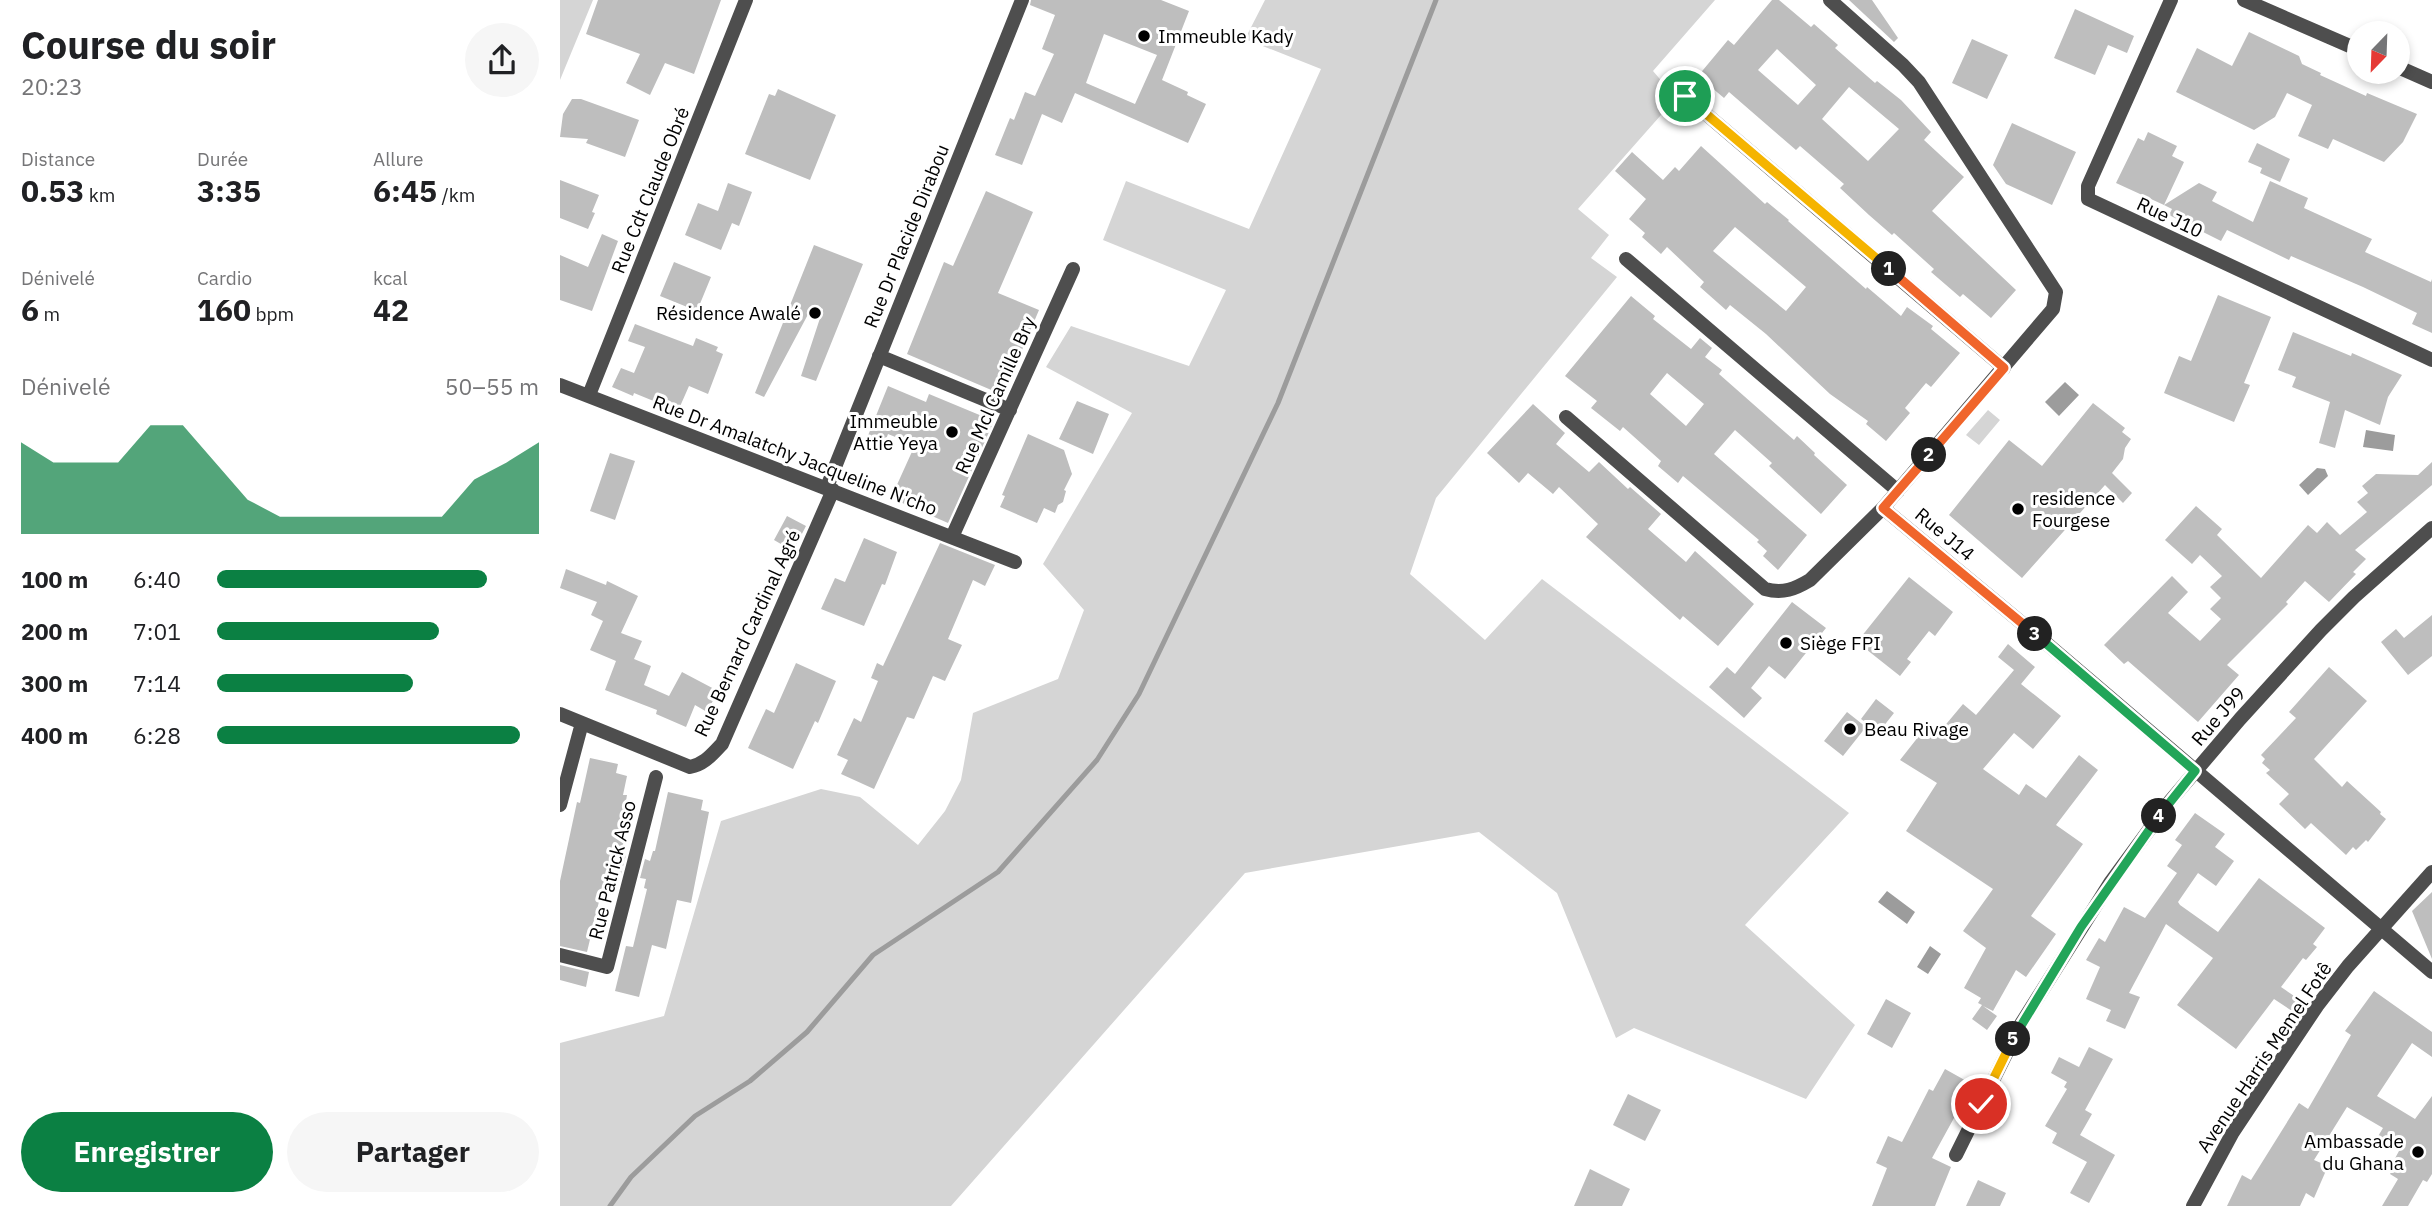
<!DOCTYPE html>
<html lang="fr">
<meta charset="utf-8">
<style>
body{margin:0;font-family:"IBM Plex Sans",sans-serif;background:#f6f6f6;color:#202124;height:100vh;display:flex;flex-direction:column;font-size:26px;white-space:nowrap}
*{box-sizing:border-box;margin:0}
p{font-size:23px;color:#757577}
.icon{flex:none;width:38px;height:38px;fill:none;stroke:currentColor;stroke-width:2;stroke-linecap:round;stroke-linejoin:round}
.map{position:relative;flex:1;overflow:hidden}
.details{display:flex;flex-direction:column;background:#fff;width:560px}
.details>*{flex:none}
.needle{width:46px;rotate:203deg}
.controls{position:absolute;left:1787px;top:21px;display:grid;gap:14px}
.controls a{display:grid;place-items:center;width:63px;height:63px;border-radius:50%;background:#fff;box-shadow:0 4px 10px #0003;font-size:35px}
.pin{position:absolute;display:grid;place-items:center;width:60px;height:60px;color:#fff;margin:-30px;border:4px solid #fff;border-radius:50%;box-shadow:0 2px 7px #0007}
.km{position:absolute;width:35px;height:35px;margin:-18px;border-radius:50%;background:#222;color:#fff;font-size:19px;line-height:35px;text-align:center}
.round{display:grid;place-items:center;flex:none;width:74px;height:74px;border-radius:37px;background:#f6f6f6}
.summary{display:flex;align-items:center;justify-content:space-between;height:119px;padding:0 21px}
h1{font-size:38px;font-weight:700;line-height:52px}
.metrics{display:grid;grid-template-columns:repeat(3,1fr);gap:10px;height:119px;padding:7px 21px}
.metrics div{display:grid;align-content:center}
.metrics b{font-size:30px;font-weight:700}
.metrics small{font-size:19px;font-weight:400}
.metrics p{font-size:19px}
.chart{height:196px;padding:14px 21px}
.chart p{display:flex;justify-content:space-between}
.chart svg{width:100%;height:126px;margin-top:7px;fill:#0b8043;opacity:.7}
.action{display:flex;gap:14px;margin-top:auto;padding:14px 21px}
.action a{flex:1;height:80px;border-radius:42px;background:#0b8043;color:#fff;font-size:28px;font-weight:700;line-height:80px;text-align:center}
.action a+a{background:#f6f6f6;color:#202124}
ul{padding:0 21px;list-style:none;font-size:23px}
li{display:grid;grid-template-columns:112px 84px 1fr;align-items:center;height:52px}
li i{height:18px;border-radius:9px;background:#0b8043}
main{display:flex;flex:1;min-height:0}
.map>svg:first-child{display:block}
.green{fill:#d5d5d5}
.water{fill:#9c9c9c}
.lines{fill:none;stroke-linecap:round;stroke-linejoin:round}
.stream{stroke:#9c9c9c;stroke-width:5}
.building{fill:#bebebe;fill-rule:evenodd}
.minor{stroke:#4e4e4e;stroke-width:14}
.split-1-casing{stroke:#fff;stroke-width:14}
.split-2-casing{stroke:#fff;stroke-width:14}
.split-3-casing{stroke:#fff;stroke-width:14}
.split-4-casing{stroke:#fff;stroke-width:14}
.split-5-casing{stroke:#fff;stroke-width:14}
.split-6-casing{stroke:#fff;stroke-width:14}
.split-1{stroke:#f5b400;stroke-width:9}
.split-2{stroke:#f0652b;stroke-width:9}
.split-3{stroke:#f0652b;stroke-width:9}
.split-4{stroke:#22a559;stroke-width:9}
.split-5{stroke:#22a559;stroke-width:9}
.split-6{stroke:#f5b400;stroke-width:9}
.poi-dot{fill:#000;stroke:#fff;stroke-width:2.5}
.labels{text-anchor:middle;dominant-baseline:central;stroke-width:6;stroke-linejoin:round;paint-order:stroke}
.poi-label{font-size:19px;fill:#000;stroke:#fff;text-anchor:start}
.street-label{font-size:19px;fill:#000;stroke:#fff}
</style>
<main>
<section class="details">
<div class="summary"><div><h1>Course du soir</h1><p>20:23</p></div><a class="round"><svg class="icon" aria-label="share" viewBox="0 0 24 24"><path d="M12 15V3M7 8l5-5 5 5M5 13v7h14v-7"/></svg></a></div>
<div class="metrics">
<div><p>Distance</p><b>0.53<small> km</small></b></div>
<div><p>Durée</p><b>3:35</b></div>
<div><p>Allure</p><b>6:45<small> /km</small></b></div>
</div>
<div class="metrics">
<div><p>Dénivelé</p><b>6<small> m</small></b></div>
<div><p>Cardio</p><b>160<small> bpm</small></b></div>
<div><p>kcal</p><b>42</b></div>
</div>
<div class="chart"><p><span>Dénivelé</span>50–55 m</p>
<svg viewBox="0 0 160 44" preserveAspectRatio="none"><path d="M0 44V12L10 19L20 19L30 19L40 6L50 6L60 19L70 32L80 38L90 38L100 38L110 38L120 38L130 38L140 25L150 19L160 12V44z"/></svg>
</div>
<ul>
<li><b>100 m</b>6:40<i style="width:84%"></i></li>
<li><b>200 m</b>7:01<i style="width:69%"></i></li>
<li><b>300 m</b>7:14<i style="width:61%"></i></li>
<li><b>400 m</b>6:28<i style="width:94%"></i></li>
</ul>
<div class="action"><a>Enregistrer</a><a>Partager</a></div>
</section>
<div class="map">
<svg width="1872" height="1206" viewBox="0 0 1872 1206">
<rect width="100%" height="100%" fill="#fff"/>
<path class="green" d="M 0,0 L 33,0 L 0,80 Z
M 705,0 L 1155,0 L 1093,71 L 1116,98 L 1018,209 L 1049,235 L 1031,258 L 1057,277 L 876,498 L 850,574 L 925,640 L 982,579 L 1289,813 L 1185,925 L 1295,1025 L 1246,1099 L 1074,1028 L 1056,1038 L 997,893 L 919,832 L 685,873 L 391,1206 L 0,1206 L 0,1043 L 104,1016 L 161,821 L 261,789 L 300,797 L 358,845 L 385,811 L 401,780 L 413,713 L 498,679 L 524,610 L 483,564 L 572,413 L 486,367 L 511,326 L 629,366 L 666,290 L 543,240 L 566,181 L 689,229 L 761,69 L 685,39 Z
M 1428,410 L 1440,420 L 1419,445 L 1406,435 Z"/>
<path class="water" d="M 1505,382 L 1519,395 L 1499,416 L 1485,402 Z
M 1806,430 L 1835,435 L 1833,451 L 1803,447 Z
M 1757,468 L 1765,469 L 1768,476 L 1748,495 L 1739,485 Z
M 1327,891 L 1355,912 L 1347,924 L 1318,902 Z
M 1370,946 L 1381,954 L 1368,974 L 1357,967 Z"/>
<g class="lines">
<path class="stream" d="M 50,1206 L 71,1177 L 135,1116 L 190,1081 L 247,1032 L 313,955 L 438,872 L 537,760 L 579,694 L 718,403 L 876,0"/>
</g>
<path class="building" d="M 38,0 L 161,0 L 134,74 L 105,63 L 90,95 L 66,83 L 80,54 L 26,34 Z
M 471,0 L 601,0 L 629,11 L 602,80 L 628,92 L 627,95 L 646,104 L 628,143 L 515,93 L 502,123 L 482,114 L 462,165 L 435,155 L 450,118 L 454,120 L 465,92 L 475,96 L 494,54 L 482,49 L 495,15 L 470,5 ZM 544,34 L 597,55 L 575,104 L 526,83 Z
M 1212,0 L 1219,0 L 1251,27 L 1254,24 L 1278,45 L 1275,48 L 1315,83 L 1317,81 L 1341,100 L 1371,132 L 1364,140 L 1404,177 L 1372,211 L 1456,290 L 1431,318 L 1403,294 L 1400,297 L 1371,272 L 1374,269 L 1334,233 L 1332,235 L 1309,215 L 1280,188 L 1284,184 L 1240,146 L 1236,150 L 1169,92 L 1164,98 L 1138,76 L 1168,40 L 1174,45 ZM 1217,49 L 1256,85 L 1238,105 L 1198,70 ZM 1289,87 L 1339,129 L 1308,161 L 1262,119 Z
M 1289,0 L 1312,0 L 1338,38 L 1334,42 Z
M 1515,9 L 1574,36 L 1567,53 L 1548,45 L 1535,75 L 1494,58 Z
M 1689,32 L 1739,56 L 1742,64 L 1761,73 L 1760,75 L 1806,96 L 1807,93 L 1857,114 L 1843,142 L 1824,162 L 1773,139 L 1768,149 L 1738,136 L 1752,105 L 1727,93 L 1715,117 L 1694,130 L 1616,92 L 1637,48 L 1672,66 Z
M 1412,39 L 1448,55 L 1427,99 L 1392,83 Z
M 218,89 L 276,115 L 250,180 L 185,154 L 209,94 L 215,96 Z
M 12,99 L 21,99 L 79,120 L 65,157 L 26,143 L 28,139 L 0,137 L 3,114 Z
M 1452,123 L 1516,152 L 1492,205 L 1446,184 L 1433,165 Z
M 1588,132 L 1617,146 L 1612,156 L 1624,162 L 1604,205 L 1556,183 L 1578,138 L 1584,141 Z
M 1697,143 L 1730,159 L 1720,182 L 1700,173 L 1702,168 L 1688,162 Z
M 1141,146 L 1205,204 L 1207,202 L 1229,220 L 1228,221 L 1306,289 L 1307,287 L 1341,316 L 1347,307 L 1373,326 L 1371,329 L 1400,353 L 1371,387 L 1366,383 L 1345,408 L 1350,413 L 1326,441 L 1306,424 L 1308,421 L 1270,394 L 1206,334 L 1170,305 L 1166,310 L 1140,287 L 1144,282 L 1107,247 L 1101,254 L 1082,237 L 1085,233 L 1069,219 L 1086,199 L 1055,171 L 1072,152 L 1103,180 L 1115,167 L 1119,171 ZM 1175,227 L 1246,287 L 1226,311 L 1153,251 Z
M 0,180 L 39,195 L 32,212 L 35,213 L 28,229 L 0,218 Z
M 1710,181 L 1748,198 L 1744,208 L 1812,239 L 1805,252 L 1871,282 L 1872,279 L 1872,333 L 1852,324 L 1857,313 L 1803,287 L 1731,256 L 1729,260 L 1667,230 L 1661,241 L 1609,215 L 1612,209 L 1604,205 L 1639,183 L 1657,192 L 1652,201 L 1693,222 Z
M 168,183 L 192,192 L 179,226 L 172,223 L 161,250 L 125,235 L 138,203 L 158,211 Z
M 426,191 L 473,212 L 438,293 L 479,310 L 459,357 L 452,354 L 436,392 L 347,354 L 384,262 L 393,266 Z
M 42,234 L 58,241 L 32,311 L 0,300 L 0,255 L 28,267 Z
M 254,245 L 303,264 L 256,381 L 241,376 L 263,309 L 253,305 L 204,397 L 195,393 Z
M 114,262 L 151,277 L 137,311 L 100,296 Z
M 1658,295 L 1711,317 L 1684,383 L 1690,385 L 1674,422 L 1604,393 L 1619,356 L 1631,361 Z
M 1071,296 L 1095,316 L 1093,319 L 1131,349 L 1140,338 L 1152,348 L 1145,357 L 1162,370 L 1159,374 L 1234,440 L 1237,436 L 1255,453 L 1254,455 L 1287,485 L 1261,514 L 1209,466 L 1212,463 L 1175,430 L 1154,454 L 1247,535 L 1218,570 L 1203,556 L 1207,551 L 1197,542 L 1199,540 L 1123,476 L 1118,483 L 1098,466 L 1101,461 L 1063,427 L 1060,431 L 1031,408 L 1037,401 L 1005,376 ZM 1107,373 L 1144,404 L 1126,426 L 1090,394 Z
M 75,324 L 133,346 L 136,338 L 158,347 L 156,351 L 163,354 L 162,357 L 148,394 L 129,386 L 118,411 L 74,393 L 73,396 L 52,387 L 61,368 L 74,373 L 85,347 L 68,341 Z
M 1733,332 L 1791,356 L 1792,353 L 1842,375 L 1828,397 L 1820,425 L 1785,410 L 1775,448 L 1759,443 L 1770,402 L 1732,387 L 1736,377 L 1718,370 Z
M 328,386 L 366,402 L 369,394 L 434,421 L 388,523 L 331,498 L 355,445 L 328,434 L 322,450 L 305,443 Z
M 517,401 L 549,414 L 533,454 L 499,439 Z
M 1533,403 L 1565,428 L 1562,432 L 1571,439 L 1565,448 L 1563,459 L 1552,473 L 1572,493 L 1563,503 L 1545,485 L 1462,578 L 1389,515 L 1449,440 L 1482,466 Z
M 973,404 L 1005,433 L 996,444 L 1029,472 L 1039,462 L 1068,489 L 1070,487 L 1101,514 L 1088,529 L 1126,562 L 1135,551 L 1194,604 L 1158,646 L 1123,616 L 1120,620 L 1026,537 L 1038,524 L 999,487 L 993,494 L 968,473 L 959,483 L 927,453 Z
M 468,434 L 504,450 L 512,474 L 504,490 L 506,491 L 503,502 L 498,505 L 495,513 L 484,508 L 477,523 L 440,507 L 445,496 L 442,495 Z
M 50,453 L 75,461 L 55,520 L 30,511 Z
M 1872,462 L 1872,485 L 1795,550 L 1806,559 L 1793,572 L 1796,574 L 1769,602 L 1745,581 L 1726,602 L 1728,604 L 1667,665 L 1679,675 L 1638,722 L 1568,661 L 1564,664 L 1544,645 L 1612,576 L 1628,592 L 1608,613 L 1640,641 L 1661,619 L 1650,609 L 1661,598 L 1650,587 L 1662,576 L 1640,555 L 1632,564 L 1605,540 L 1636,506 L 1662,529 L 1657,535 L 1701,578 L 1748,525 L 1757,533 L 1767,522 L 1780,535 L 1807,512 L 1797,502 L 1808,493 L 1802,486 L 1816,474 L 1858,475 Z
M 227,516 L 246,526 L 233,551 L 214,540 Z
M 304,538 L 337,552 L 325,585 L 322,584 L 304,626 L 261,609 L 275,578 L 285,582 Z
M 380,543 L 435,565 L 425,586 L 413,580 L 388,639 L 402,645 L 385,681 L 373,676 L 354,719 L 347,717 L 314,789 L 281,774 L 288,760 L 277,755 L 294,718 L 301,722 L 318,681 L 311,678 L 317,663 L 323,666 Z
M 6,569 L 46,585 L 47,581 L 78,596 L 61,633 L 82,641 L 74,659 L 91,666 L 84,685 L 109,696 L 122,672 L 158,691 L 147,712 L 135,705 L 126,727 L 96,714 L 97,710 L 45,690 L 56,661 L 30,650 L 43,621 L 31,615 L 37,602 L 0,588 Z
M 1349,577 L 1393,612 L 1375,636 L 1369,631 L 1347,659 L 1351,662 L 1340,676 L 1297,642 Z
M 1232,602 L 1266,628 L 1225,679 L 1209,666 L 1191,688 L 1202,698 L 1184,718 L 1149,687 L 1167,667 L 1175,674 Z
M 1872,615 L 1872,656 L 1848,675 L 1821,642 L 1836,629 L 1844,638 Z
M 1448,644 L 1475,667 L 1461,684 L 1501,716 L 1473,749 L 1454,733 L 1423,769 L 1459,795 L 1466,784 L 1486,798 L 1519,755 L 1538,770 L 1496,825 L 1523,844 L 1471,916 L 1496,934 L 1466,977 L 1456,970 L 1433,1011 L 1423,1006 L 1437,1016 L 1427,1030 L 1412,1019 L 1422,1005 L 1418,1003 L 1421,998 L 1404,988 L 1426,948 L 1403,931 L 1433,889 L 1346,831 L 1377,783 L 1340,760 L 1366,727 L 1377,735 L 1403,704 L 1416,715 L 1454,670 L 1438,657 Z
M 236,663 L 276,681 L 258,723 L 255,721 L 233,769 L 188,748 L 206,709 L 214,713 Z
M 1769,667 L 1807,701 L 1754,759 L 1782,787 L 1787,781 L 1821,812 L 1820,814 L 1826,819 L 1808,842 L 1806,840 L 1796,850 L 1793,847 L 1786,855 L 1751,823 L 1745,829 L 1719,804 L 1729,794 L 1706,773 L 1710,770 L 1702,763 L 1705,759 L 1701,755 L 1736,718 L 1729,712 Z
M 1316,699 L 1334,713 L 1319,732 L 1301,719 Z
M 1287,712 L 1306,727 L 1283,756 L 1264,741 Z
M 30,758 L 58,764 L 56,773 L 67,776 L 63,795 L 67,795 L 64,813 L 70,814 L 61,854 L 66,855 L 61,874 L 58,873 L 53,895 L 41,893 L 27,952 L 0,946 L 0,881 L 17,802 L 20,803 Z
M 108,792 L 143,800 L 141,810 L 149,812 L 131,903 L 117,900 L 106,949 L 92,945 L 79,997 L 55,991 L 66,946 L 73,947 L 87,889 L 84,888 L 86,879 L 80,878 L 85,859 L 90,861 L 93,851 L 95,851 Z
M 1635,813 L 1665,834 L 1655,847 L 1674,861 L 1656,886 L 1638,873 L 1618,902 L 1620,905 L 1658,932 L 1699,878 L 1765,928 L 1753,944 L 1757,947 L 1746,960 L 1743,958 L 1721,987 L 1743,1002 L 1735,1013 L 1714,999 L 1676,1049 L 1617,1005 L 1653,958 L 1606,924 L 1569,993 L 1580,997 L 1565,1029 L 1546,1021 L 1551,1010 L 1526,999 L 1540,967 L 1526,960 L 1539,938 L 1545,942 L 1564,907 L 1585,918 L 1617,873 L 1607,866 L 1622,845 L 1615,840 Z
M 1872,892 L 1872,959 L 1852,911 Z
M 0,965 L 29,972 L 26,987 L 0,980 Z
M 1814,991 L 1872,1032 L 1872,1057 L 1852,1043 L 1817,1096 L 1855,1119 L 1872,1096 L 1872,1174 L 1867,1182 L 1863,1180 L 1848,1206 L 1822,1206 L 1838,1179 L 1830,1174 L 1836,1164 L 1833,1162 L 1839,1151 L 1817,1138 L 1823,1128 L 1787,1107 L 1754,1160 L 1768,1166 L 1754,1198 L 1746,1193 L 1740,1206 L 1667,1206 L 1682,1175 L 1691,1180 L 1739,1103 L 1748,1109 L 1791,1035 L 1785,1031 Z
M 1326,999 L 1351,1013 L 1332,1048 L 1307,1034 Z
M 1529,1047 L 1553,1059 L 1525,1110 L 1532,1114 L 1520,1135 L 1555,1155 L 1529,1203 L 1510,1193 L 1527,1162 L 1492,1143 L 1497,1133 L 1485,1126 L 1507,1089 L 1504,1087 L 1507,1082 L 1491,1073 L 1499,1057 L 1519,1067 Z
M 1385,1069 L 1410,1083 L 1398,1105 L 1400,1107 L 1372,1158 L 1391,1167 L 1375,1206 L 1312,1206 L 1327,1168 L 1316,1163 L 1328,1136 L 1342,1142 L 1369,1089 L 1373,1091 Z
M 1068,1094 L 1101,1110 L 1085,1141 L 1053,1125 Z
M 1030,1169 L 1070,1189 L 1062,1206 L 1014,1206 Z
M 1418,1180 L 1446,1193 L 1440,1206 L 1406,1206 Z"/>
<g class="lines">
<path class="minor" d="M 1270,0 L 1343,65 L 1359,82 L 1496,292 L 1493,309 L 1323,508 L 1486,643 L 1872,972
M 1611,0 L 1528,186 L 1528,199 L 1872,360
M 1684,0 L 1799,50
M 1838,67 L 1872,82
M 1125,96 L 1444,368
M 1066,259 L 1338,491
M 319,356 L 450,410
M 0,385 L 455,562
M 29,395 L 186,0
M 1006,417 L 1205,589 C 1223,594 1235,589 1250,580 L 1323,508
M 267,487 L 462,0
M 392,537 L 513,269
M 0,714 L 130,767 C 145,764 152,754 162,744 L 273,490
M 0,805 L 22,723
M 0,955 L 47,967 L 96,777
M 1396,1155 L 1461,1024 L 1550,883 L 1611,800 L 1680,719 L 1761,630 L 1794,597 L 1872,528
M 1633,1206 L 1673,1132 L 1757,1006 L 1788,966 L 1872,872"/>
</g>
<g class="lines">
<defs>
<path id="split-1" d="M 1125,96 L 1329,269"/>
<path id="split-2" d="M 1329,269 L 1444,368 L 1369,455"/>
<path id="split-3" d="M 1369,455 L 1323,508 L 1475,634"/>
<path id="split-4" d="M 1475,634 L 1635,771 L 1599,816"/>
<path id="split-5" d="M 1453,1039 L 1521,927 L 1599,816"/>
<path id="split-6" d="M 1421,1104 L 1453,1039"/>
</defs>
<use href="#split-1" class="split-1-casing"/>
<use href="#split-2" class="split-2-casing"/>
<use href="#split-3" class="split-3-casing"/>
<use href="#split-4" class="split-4-casing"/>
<use href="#split-5" class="split-5-casing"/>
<use href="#split-6" class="split-6-casing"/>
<use href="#split-1" class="split-1"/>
<use href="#split-2" class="split-2"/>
<use href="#split-3" class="split-3"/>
<use href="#split-4" class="split-4"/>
<use href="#split-5" class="split-5"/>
<use href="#split-6" class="split-6"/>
</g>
<g class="poi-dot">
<circle cx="584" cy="36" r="7"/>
<circle cx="255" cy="313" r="7"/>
<circle cx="392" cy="432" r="7"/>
<circle cx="1458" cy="509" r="7"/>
<circle cx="1226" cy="643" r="7"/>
<circle cx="1290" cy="729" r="7"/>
<circle cx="1858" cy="1152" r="7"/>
</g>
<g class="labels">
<g class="poi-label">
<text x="598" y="36">Immeuble Kady</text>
<text x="241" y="313" text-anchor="end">Résidence Awalé</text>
<text x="378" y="421" text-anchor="end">Immeuble<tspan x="378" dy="22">Attie Yeya</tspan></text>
<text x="1472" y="498">residence<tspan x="1472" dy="22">Fourgese</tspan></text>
<text x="1240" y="643">Siège FPI</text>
<text x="1304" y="729">Beau Rivage</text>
<text x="1844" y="1141" text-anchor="end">Ambassade<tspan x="1844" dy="22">du Ghana</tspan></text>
</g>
<g class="street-label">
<text transform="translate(90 190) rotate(-68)">Rue Cdt Claude Obré</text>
<text transform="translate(1610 217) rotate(25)">Rue J10</text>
<text transform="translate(346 236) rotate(-68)">Rue Dr Placide Dirabou</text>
<text transform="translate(435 395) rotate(-66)">Rue Mcl Camille Bry</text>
<text transform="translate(235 455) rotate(21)">Rue Dr Amalatchy Jacqueline N'cho</text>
<text transform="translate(1385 534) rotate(40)">Rue J14</text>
<text transform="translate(187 633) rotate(-65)">Rue Bernard Cardinal Agré</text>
<text transform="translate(1658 716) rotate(-49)">Rue J99</text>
<text transform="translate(52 870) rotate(-76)">Rue Patrick Asso</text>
<text transform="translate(1704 1057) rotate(-56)">Avenue Harris Memel Fotê</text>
</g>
</g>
</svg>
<div class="controls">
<a><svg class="needle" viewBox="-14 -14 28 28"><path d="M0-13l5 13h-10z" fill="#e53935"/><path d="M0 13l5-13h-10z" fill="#757577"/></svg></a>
</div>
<div class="pin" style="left:1125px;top:96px;background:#1e9e55"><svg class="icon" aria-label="arrive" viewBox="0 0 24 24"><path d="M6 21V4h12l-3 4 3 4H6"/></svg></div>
<div class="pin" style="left:1421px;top:1104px;background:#d93025"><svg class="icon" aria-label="check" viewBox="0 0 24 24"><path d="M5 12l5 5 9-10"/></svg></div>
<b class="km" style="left:1329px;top:269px">1</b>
<b class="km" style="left:1369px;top:455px">2</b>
<b class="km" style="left:1475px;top:634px">3</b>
<b class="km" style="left:1599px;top:816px">4</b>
<b class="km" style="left:1453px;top:1039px">5</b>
</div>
</main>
